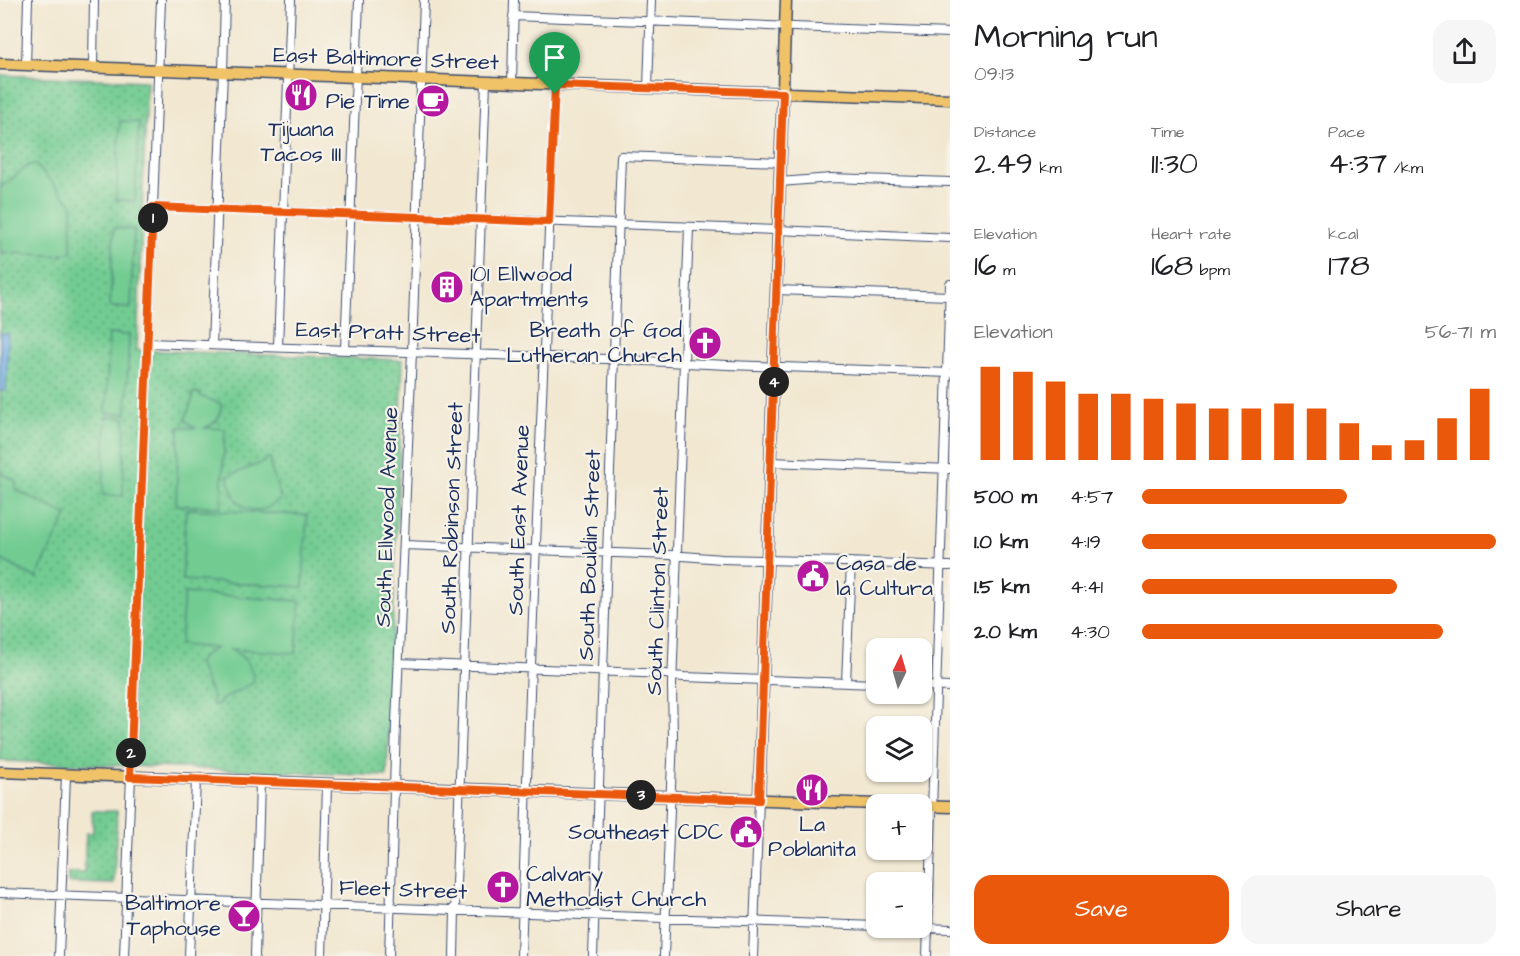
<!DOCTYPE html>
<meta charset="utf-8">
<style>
body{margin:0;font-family:"Architects Daughter",sans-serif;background:#f6f6f6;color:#202124;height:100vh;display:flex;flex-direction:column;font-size:22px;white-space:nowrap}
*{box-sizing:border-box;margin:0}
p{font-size:20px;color:#757577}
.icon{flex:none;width:33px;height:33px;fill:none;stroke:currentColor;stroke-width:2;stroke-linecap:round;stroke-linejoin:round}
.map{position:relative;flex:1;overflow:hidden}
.drawer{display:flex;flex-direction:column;background:#fff;width:570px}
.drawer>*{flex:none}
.needle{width:39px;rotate:5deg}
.tools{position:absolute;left:866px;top:638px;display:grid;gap:12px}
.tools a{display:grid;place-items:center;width:66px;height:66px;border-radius:12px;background:#fff;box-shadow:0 2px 4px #0004;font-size:30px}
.pin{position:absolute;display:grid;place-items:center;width:51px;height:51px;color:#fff;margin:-62px -26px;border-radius:50% 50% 50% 0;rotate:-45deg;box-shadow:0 0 6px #0007}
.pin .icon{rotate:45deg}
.km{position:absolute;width:30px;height:30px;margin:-15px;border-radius:50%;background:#222;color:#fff;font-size:16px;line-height:30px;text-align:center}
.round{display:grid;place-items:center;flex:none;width:63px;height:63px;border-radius:18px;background:#f6f6f6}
.overview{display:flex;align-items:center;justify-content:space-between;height:102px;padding:0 24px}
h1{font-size:33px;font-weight:600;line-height:45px}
.metrics{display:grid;grid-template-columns:repeat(3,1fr);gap:9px;height:102px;padding:6px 24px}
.metrics div{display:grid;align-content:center}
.metrics b{font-size:30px;font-weight:600}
.metrics small{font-size:16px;font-weight:400}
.metrics p{font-size:16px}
.chart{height:168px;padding:12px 24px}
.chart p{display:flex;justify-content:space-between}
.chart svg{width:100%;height:108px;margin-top:6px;stroke:#ea580c;stroke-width:6}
.button{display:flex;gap:12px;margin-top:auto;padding:12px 24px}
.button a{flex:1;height:69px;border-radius:18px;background:#ea580c;color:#fff;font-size:24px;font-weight:600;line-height:69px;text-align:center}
.button a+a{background:#f6f6f6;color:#202124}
ul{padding:0 24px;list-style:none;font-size:20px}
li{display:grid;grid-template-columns:96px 72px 1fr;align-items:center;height:45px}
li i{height:15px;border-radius:8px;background:#ea580c}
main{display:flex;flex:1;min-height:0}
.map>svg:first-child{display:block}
.park{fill:url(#park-dots);stroke:#467e78;stroke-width:1.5}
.pitch{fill:#72cc92;stroke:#467e78;stroke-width:1.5}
.water{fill:#72aee4;stroke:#466ea1;stroke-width:1.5}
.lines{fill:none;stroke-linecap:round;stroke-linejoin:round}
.minor-casing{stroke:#3b4b6f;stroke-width:10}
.major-casing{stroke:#3b4b6f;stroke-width:13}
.minor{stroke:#fff;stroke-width:8}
.major{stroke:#f0c369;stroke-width:10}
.route-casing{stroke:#fff;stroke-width:12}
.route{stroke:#ea580c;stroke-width:8}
.labels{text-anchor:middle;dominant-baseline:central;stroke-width:4.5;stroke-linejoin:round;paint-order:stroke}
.street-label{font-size:22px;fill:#1b2f5e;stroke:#f7f3e8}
.poi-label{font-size:22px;fill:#1b2f5e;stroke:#f7f3e8;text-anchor:end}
</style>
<main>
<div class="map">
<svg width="950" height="956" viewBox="0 0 950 956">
<defs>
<pattern id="park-dots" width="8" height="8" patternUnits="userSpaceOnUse" patternTransform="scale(1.5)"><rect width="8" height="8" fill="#72cc92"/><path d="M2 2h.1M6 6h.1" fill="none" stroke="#5da67a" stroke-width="1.8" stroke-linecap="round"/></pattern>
</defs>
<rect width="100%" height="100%" fill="#f7f3e8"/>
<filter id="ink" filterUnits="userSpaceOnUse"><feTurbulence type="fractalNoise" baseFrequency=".0167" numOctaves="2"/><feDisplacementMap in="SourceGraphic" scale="12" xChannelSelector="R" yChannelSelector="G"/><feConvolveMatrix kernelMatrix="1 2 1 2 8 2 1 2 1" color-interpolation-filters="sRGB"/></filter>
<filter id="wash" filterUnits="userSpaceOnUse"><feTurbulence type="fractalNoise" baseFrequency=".008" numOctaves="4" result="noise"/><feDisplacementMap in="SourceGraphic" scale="24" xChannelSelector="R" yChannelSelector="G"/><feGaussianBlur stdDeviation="1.35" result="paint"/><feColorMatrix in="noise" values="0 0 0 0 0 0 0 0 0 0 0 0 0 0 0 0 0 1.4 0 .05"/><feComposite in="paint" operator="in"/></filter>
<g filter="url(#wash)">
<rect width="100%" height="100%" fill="#f2e8d2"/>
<path class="park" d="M 0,75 L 147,81 L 137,350 L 403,360 L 387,776 L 0,761 Z
M 92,811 L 117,811 L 114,884 L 68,883 L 68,873 L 84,873 L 86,833 L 93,833 Z"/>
<path class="pitch" d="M 120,121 L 139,122 L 135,201 L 116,200 Z
M 29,165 L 36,165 L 72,204 L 71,253 L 62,253 L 62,256 L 0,252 L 0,188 Z
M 114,228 L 134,229 L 131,308 L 110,307 Z
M 109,334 L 129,335 L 126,414 L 106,413 Z
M 194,392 L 199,393 L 200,396 L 221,404 C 221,418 217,422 205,428 L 225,429 L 221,507 L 176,505 L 179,427 L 195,428 L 185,420 L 193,398 L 192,395 Z
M 106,417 L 125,418 L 123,496 L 103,495 Z
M 269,458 L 271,460 L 270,465 L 281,499 C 254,521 233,508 228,476 L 264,462 L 265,459 Z
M 0,473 L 16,481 L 16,490 L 67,515 L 36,578 L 0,559 Z
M 186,509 L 307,515 L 303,587 L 182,580 Z
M 184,593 L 300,601 L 296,653 L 229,649 C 243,654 252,666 254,682 L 221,700 L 219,704 L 214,705 L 211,702 L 213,698 L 198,663 C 203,655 209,652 216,648 L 180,645 Z"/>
<path class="water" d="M 0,333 L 8,334 L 6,391 L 0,391 Z"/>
</g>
<g filter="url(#ink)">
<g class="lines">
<defs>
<path id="minor" d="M 513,16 L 950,33
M 26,65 L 28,0
M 93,68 L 94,0
M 512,83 L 514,0
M 648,88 L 651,0
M 780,182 L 831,178 L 950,182
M 153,207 L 778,230 L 950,238
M 776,290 L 950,296
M 148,343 L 607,359 L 727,365 L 950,373
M 212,345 L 223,72 L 225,0
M 278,347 L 291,0
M 345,350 L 359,0
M 771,462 L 950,469
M 404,545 L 670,555 L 722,559 L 846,562 L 950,566
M 399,663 L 666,674 L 673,676 L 684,677 L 876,684
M 846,683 L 851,562
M 921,686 L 950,687
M 0,893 L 876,926
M 904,927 L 950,929
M 59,956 L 66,775
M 124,956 L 161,0
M 189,956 L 196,780
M 255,956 L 260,782
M 322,956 L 327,785
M 389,956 L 396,723 L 412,352 L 424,0
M 454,956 L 455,910 L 486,82
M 521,956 L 531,664 L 555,85
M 593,956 L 621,156 L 781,162
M 664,956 L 673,737 L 672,686 L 689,227
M 753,956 L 759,800
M 927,956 L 950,284"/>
<path id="major" d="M 0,64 L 950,99
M 0,772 L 876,804
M 759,800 L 786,0
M 921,806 L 950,807"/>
</defs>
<use href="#minor" class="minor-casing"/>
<use href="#major" class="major-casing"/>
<use href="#minor" class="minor"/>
<use href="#major" class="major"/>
</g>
</g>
<g class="lines" filter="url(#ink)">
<defs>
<path id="route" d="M 555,85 L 783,93 L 759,800 L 130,777 L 153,207 L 549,222 Z"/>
</defs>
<use href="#route" class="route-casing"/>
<use href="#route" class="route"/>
</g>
<defs>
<symbol id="restaurant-disc" viewBox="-11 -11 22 22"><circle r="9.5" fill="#b5179e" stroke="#f7f3e8"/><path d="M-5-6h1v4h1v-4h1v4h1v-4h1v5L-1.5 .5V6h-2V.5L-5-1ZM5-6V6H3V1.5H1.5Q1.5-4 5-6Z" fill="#fff"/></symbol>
<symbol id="cafe-disc" viewBox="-11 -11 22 22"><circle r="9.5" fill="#b5179e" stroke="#f7f3e8"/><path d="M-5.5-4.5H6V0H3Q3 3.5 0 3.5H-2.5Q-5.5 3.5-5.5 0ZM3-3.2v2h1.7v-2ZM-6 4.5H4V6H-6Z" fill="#fff"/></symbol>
<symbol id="building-disc" viewBox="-11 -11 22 22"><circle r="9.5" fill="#b5179e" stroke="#f7f3e8"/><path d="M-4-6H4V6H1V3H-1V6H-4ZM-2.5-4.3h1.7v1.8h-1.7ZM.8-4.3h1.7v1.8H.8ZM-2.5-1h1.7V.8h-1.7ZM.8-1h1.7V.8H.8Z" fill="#fff"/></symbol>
<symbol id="church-disc" viewBox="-11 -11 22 22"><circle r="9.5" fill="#b5179e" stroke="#f7f3e8"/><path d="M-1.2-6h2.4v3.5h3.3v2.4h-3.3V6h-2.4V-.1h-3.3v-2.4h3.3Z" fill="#fff"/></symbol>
<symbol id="civic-disc" viewBox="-11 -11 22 22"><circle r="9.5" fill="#b5179e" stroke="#f7f3e8"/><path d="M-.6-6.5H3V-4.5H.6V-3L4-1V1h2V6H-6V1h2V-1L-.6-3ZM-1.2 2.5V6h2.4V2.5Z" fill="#fff"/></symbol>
<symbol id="bar-disc" viewBox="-11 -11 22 22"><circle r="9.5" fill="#b5179e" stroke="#f7f3e8"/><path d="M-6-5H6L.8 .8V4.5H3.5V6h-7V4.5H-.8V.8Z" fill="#fff"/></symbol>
</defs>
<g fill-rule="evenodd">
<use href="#restaurant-disc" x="282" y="76" width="38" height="38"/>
<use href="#cafe-disc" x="414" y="82" width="38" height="38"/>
<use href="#building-disc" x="428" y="268" width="38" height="38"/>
<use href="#church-disc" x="686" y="324" width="38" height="38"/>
<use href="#civic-disc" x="794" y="557" width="38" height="38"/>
<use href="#restaurant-disc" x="793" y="771" width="38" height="38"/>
<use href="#civic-disc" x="727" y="813" width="38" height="38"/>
<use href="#church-disc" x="484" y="868" width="38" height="38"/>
<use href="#bar-disc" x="225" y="897" width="38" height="38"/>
</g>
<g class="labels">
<g class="street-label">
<text transform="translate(386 59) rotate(2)">East Baltimore Street</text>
<text transform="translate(388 333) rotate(2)">East Pratt Street</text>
<text transform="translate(387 517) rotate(-88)">South Ellwood Avenue</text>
<text transform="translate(452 518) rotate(-88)">South Robinson Street</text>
<text transform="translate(519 520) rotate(-88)">South East Avenue</text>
<text transform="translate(590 555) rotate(-88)">South Bouldin Street</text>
<text transform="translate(658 591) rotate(-88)">South Clinton Street</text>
<text transform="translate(403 890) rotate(2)">Fleet Street</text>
</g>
<g class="poi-label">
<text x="410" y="101">Pie Time</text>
<text x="301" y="129" text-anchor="middle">Tijuana<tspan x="301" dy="25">Tacos III</tspan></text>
<text x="470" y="274" text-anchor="start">101 Ellwood<tspan x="470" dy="25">Apartments</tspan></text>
<text x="682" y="330">Breath of God<tspan x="682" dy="25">Lutheran Church</tspan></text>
<text x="836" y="563" text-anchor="start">Casa de<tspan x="836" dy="25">la Cultura</tspan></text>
<text x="812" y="824" text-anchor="middle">La<tspan x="812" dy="25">Poblanita</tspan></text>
<text x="723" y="832">Southeast CDC</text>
<text x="526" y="874" text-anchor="start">Calvary<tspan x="526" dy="25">Methodist Church</tspan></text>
<text x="221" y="903">Baltimore<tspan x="221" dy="25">Taphouse</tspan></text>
</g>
</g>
</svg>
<div class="tools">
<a><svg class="needle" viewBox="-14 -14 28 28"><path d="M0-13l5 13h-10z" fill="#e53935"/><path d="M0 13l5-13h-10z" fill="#757577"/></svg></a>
<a><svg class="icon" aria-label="layers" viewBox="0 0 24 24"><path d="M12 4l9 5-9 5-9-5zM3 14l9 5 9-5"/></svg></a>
<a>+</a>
<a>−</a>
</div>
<div class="pin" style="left:555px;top:94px;background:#1e9e55"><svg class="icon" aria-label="arrive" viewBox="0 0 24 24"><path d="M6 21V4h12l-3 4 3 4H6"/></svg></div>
<b class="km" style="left:153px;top:218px">1</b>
<b class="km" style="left:131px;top:753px">2</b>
<b class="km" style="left:641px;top:795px">3</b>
<b class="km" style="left:774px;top:382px">4</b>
</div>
<section class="drawer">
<div class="overview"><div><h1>Morning run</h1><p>09:13</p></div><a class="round"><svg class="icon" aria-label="share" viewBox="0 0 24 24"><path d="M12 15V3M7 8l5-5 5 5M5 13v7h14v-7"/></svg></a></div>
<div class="metrics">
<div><p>Distance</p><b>2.49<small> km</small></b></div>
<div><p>Time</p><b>11:30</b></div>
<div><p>Pace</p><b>4:37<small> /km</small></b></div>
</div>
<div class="metrics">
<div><p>Elevation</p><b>16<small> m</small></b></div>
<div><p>Heart rate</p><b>168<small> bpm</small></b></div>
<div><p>kcal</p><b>178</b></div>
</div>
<div class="chart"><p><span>Elevation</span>56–71 m</p>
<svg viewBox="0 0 160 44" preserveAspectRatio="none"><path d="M5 44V6M15 44V8M25 44V12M35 44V17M45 44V17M55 44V19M65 44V21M75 44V23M85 44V23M95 44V21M105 44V23M115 44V29M125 44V38M135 44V36M145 44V27M155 44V15"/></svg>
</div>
<ul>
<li><b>500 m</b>4:57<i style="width:58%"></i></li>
<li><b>1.0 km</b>4:19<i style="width:100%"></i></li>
<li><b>1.5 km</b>4:41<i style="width:72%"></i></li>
<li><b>2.0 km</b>4:30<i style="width:85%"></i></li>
</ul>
<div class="button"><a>Save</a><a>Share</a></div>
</section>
</main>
